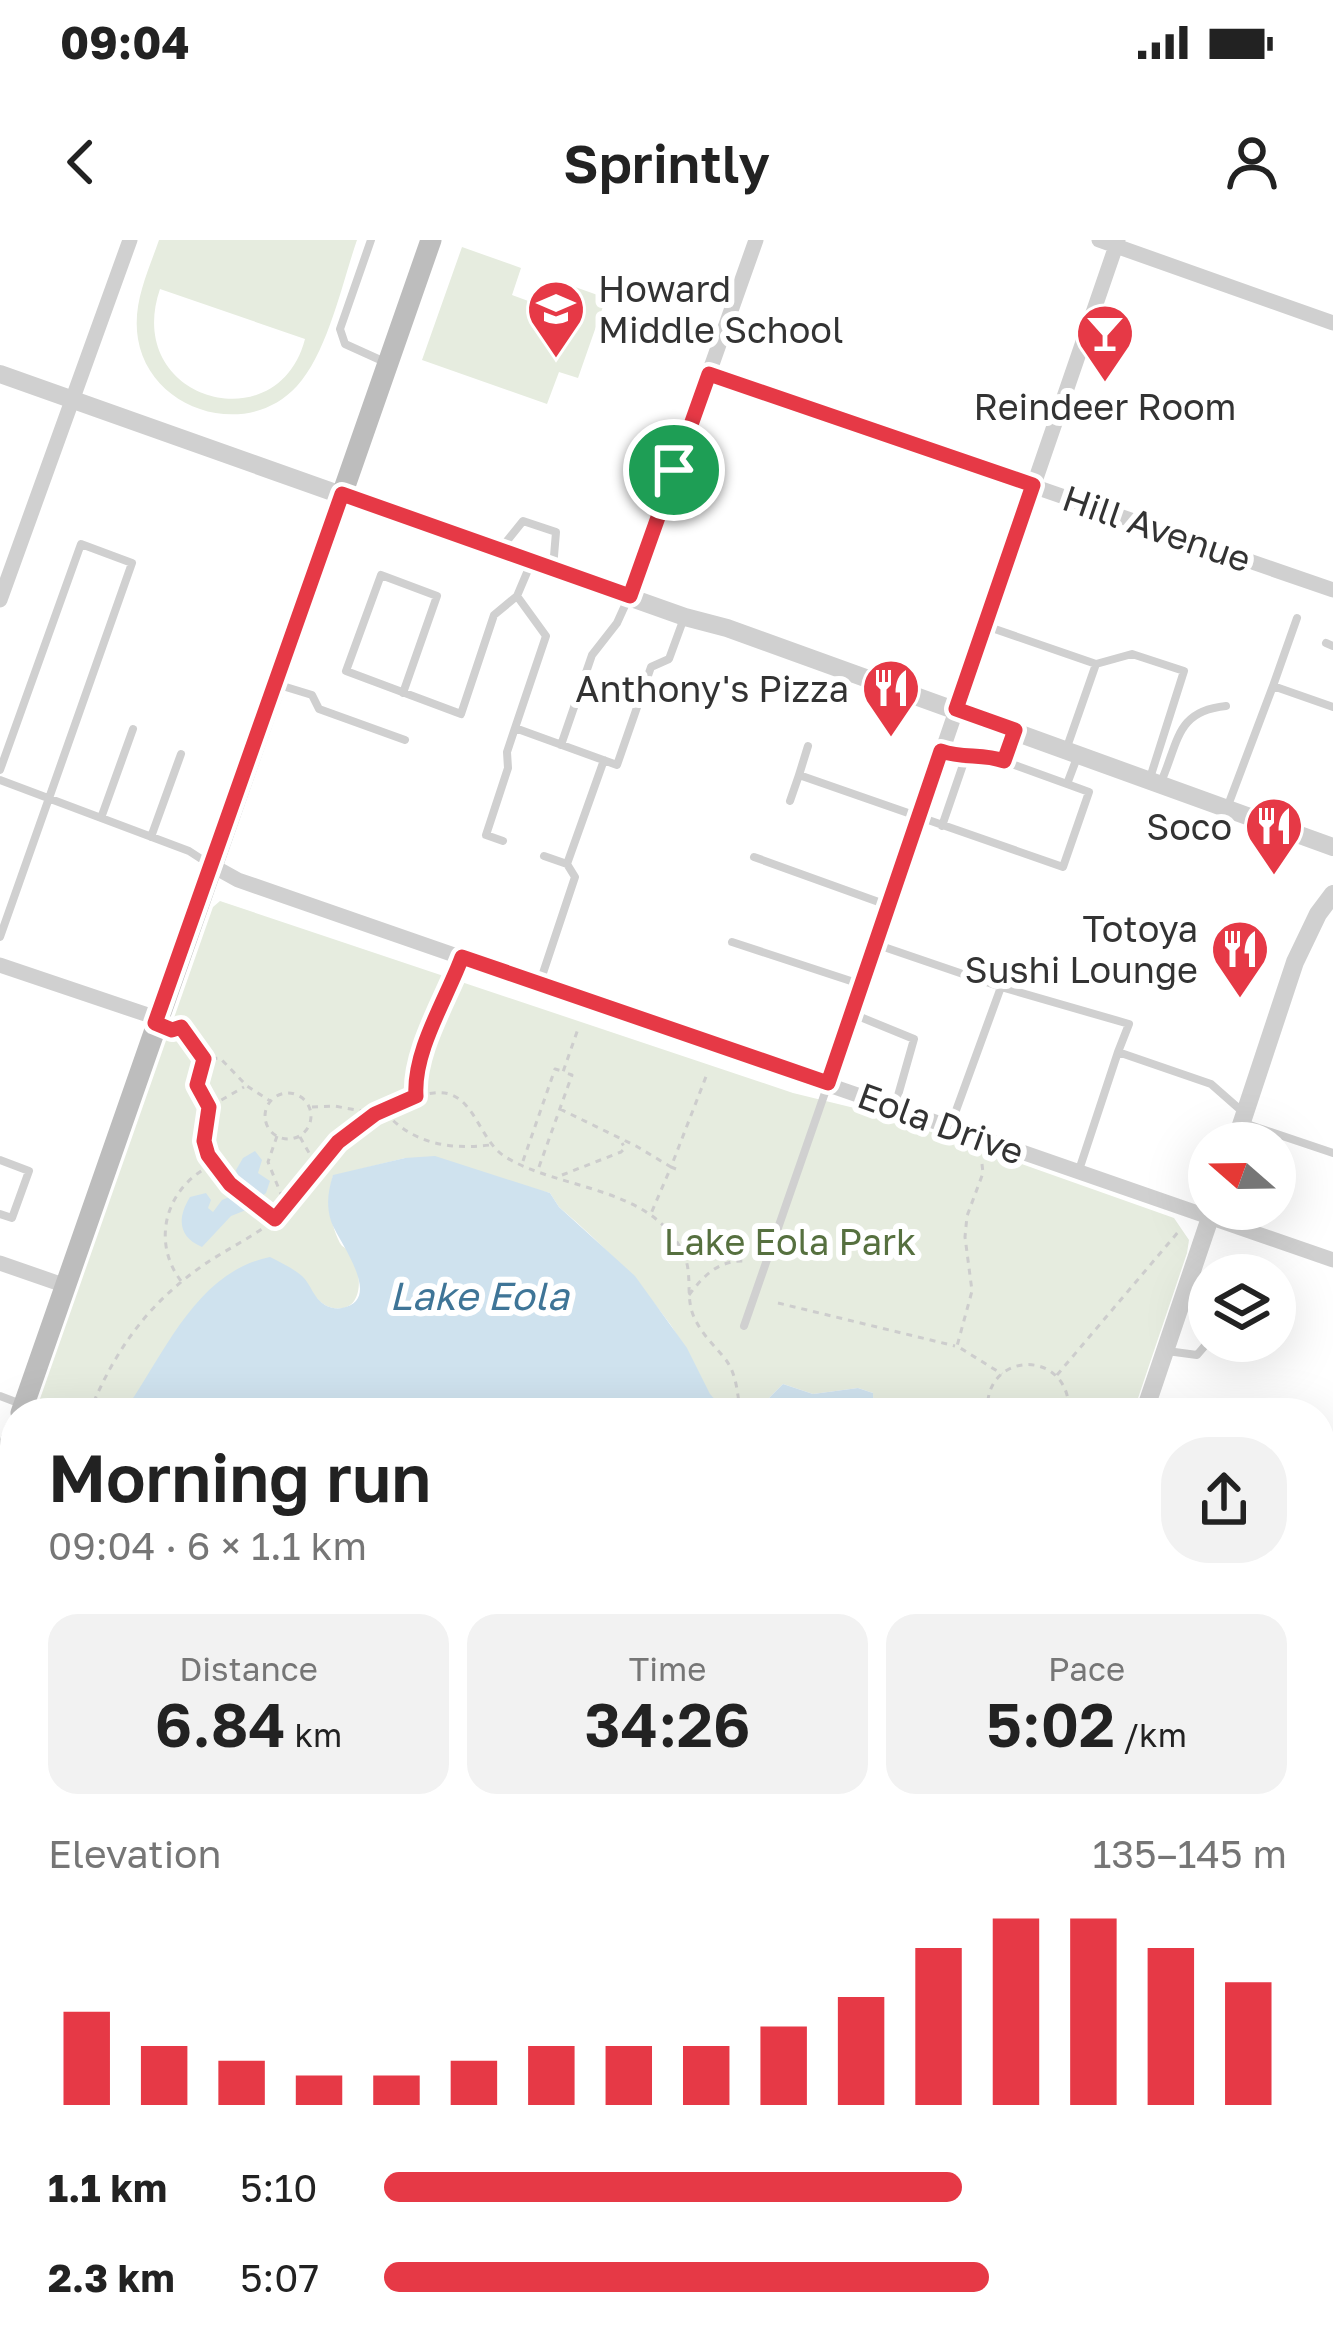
<!DOCTYPE html>
<meta charset="utf-8">
<style>
body{margin:0;font-family:"Golos Text",sans-serif;background:#f2f2f2;color:#222;height:100vh;display:flex;flex-direction:column;font-size:45px;white-space:nowrap}
*{box-sizing:border-box;margin:0}
p{font-size:39px;color:#767676}
.icon{flex:none;width:66px;height:66px;fill:none;stroke:currentColor;stroke-width:2;stroke-linecap:round;stroke-linejoin:round}
.map{position:relative;flex:1;overflow:hidden}
.details{position:absolute;left:0px;top:1158px;width:1335px;height:951px;display:flex;flex-direction:column;background:#fff;border-radius:48px 48px 0 0;box-shadow:0 12px 48px #0002}
.details>*{flex:none}
.needle{width:78px;rotate:290deg}
.tools{position:absolute;left:1188px;top:882px;display:grid;gap:24px}
.tools a{display:grid;place-items:center;width:108px;height:108px;border-radius:50%;background:#fff;box-shadow:0 12px 48px #0002;font-size:60px}
.pin{position:absolute;display:grid;place-items:center;width:102px;height:102px;color:#fff;margin:-51px;border:6px solid #fff;border-radius:50%;box-shadow:0 3px 12px #0007}
.round{display:grid;place-items:center;flex:none;width:126px;height:126px;border-radius:48px;background:#f2f2f2}
.head{display:flex;align-items:center;justify-content:space-between;height:204px;padding:0 48px}
h1{font-size:66px;font-weight:600;line-height:90px}
.metrics{display:grid;grid-template-columns:repeat(3,1fr);gap:18px;height:204px;padding:12px 48px}
.metrics div{display:grid;align-content:center;border-radius:30px;background:#f2f2f2;text-align:center}
.metrics b{font-size:60px;font-weight:600}
.metrics small{font-size:33px;font-weight:400}
.metrics p{font-size:33px}
.chart{height:336px;padding:24px 48px}
.chart p{display:flex;justify-content:space-between}
.chart svg{width:100%;height:216px;margin-top:12px;stroke:#e63946;stroke-width:6}
ul{padding:0 48px;list-style:none;font-size:39px}
li{display:grid;grid-template-columns:192px 144px 1fr;align-items:center;height:90px}
li i{height:30px;border-radius:15px;background:#e63946}
.status{display:flex;justify-content:space-between;align-items:center;height:84px;padding:0 60px;background:#fff;direction:ltr}
.status svg{height:33px;fill:currentColor}
header{display:flex;justify-content:space-between;align-items:center;height:156px;padding:0 48px;background:#fff;font-size:54px;font-weight:600}
.map>svg:first-child{display:block}
.green{fill:#e6ecdf;fill-rule:evenodd}
.water{fill:#cfe2ee}
.lines{fill:none;stroke-linecap:round;stroke-linejoin:round}
.path{stroke:#cdcdcd;stroke-width:3;stroke-dasharray:6 6;stroke-linecap:butt}
.service{stroke:#d0d0d0;stroke-width:8}
.minor{stroke:#d0d0d0;stroke-width:15}
.tertiary{stroke:#d0d0d0;stroke-width:18}
.secondary{stroke:#bdbdbd;stroke-width:21}
.route-casing{stroke:#fff;stroke-width:24}
.route{stroke:#e63946;stroke-width:15}
.labels{text-anchor:middle;dominant-baseline:central;stroke-width:12;stroke-linejoin:round;paint-order:stroke}
.poi-label{font-size:36px;fill:#333;stroke:#fff;text-anchor:end}
.street-label{font-size:36px;fill:#333;stroke:#fff}
.park-label{font-size:36px;fill:#56703f;stroke:#fff}
.water-label{font-size:39px;font-style:italic;fill:#3f7597;stroke:#fff}
</style>
<div class="status"><b>09:04</b><svg viewBox="0 0 49 12"><path d="M0 12V9h3v3zM5 12V6h3v6zM10 12V3h3v9zM15 12V0h3v12zM26 1h20v11H26zM47 4h2v5h-2z"/></svg></div>
<header><svg class="icon" aria-label="back" viewBox="0 0 24 24"><path d="M15 5l-7 7 7 7"/></svg>Sprintly<svg class="icon" aria-label="person" viewBox="0 0 24 24"><circle cx="12" cy="8" r="4"/><path d="M4 21q1-7 8-7t8 7"/></svg></header>
<div class="map">
<svg width="1333" height="2108" viewBox="0 0 1333 2108">
<rect width="100%" height="100%" fill="#fff"/>
<path class="green" d="M 159,0 L 357,0 C 342,43 328,112 297,146 C 247,201 150,171 138,99 C 132,64 148,32 159,0 ZM 160,49 L 305,99 C 278,204 122,160 160,49 Z
M 462,7 L 521,28 L 512,55 L 550,69 L 561,42 L 606,58 L 578,138 L 559,132 L 547,164 L 422,120 Z
M 220,661 L 793,853 L 883,875 L 1174,978 L 1189,1000 L 1187,1013 L 1133,1173 L 874,1173 L 873,1153 L 858,1148 L 813,1154 L 783,1144 L 756,1171 C 745,1171 730,1172 719,1165 C 702,1153 684,1103 670,1084 C 637,1039 601,1003 559,967 L 550,953 L 405,918 L 333,936 C 327,956 329,979 338,999 C 343,1010 343,1004 350,1013 C 363,1031 365,1074 333,1068 C 310,1063 309,1035 285,1028 L 147,1140 L 123,1173 L 35,1173 L 213,667 Z
M 15,1228 L 15,1414 L 0,1441 L 0,1270 Z
M 0,1929 L 15,1952 L 15,2094 L 89,2094 L 104,2108 L 0,2108 Z
M 739,2094 L 816,2094 L 812,2108 L 732,2108 Z"/>
<path class="water" d="M 255,911 L 262,920 L 258,933 L 270,941 L 266,953 L 258,959 L 252,948 L 246,947 L 240,956 L 246,970 L 231,976 L 202,1007 C 178,997 177,978 190,957 L 206,953 L 211,960 L 208,968 L 213,972 L 222,960 L 237,954 L 241,946 L 236,930 L 243,918 Z
M 435,916 L 550,953 L 559,967 L 635,1036 L 687,1108 L 710,1154 L 719,1164 L 756,1171 L 783,1144 L 813,1154 L 858,1148 L 873,1153 L 874,1173 L 123,1173 C 164,1116 195,1032 270,1017 C 280,1022 294,1029 302,1036 C 311,1044 313,1058 325,1065 C 330,1068 337,1069 342,1068 C 386,1060 336,998 331,981 C 326,965 328,951 333,935 L 405,918 Z
M 15,1414 L 15,1952 L 0,1929 L 0,1441 Z
M 89,2094 L 739,2094 L 732,2108 L 104,2108 Z"/>
<g class="lines">
<path class="path" d="M 179,787 L 204,819 L 220,818 L 247,846 L 270,861
M 204,819 L 197,845 L 209,867 L 204,901 L 208,915 L 230,944 L 275,979
M265 876a23 23 0 1 1 46 0a23 23 0 1 1-46 0Z
M 416,855 C 413,813 440,774 455,735
M 211,866 L 244,847
M 312,867 L 334,866 L 374,873
M 560,869 L 636,906 L 671,927 L 650,976
M 385,872 C 412,904 451,910 490,905
M 277,896 L 268,922 L 285,964
M 300,897 L 316,925
M 523,921 L 555,829 L 562,831
M 982,924 L 983,933 L 967,976 L 965,997 L 972,1051 L 957,1106 L 1002,1134
M 539,927 L 572,835 L 563,832 L 578,789
M 676,929 L 671,927 L 707,834
M 562,935 L 621,912 L 625,908 L 622,903
M 181,1041 C 150,1000 167,946 212,925
M 689,1055 C 704,1035 719,1020 745,1021
M 778,1063 L 955,1106
M 1057,1135 L 1179,991
M 89,1173 C 115,1110 148,1063 205,1024 C 227,1009 253,997 274,980 C 290,966 300,945 313,929 C 340,893 388,858 434,853 C 474,848 477,898 504,916 C 559,951 653,945 684,1015 C 693,1034 685,1058 694,1077 C 702,1095 715,1106 726,1120 C 737,1135 738,1156 740,1173
M 988,1173 C 981,1111 1071,1106 1069,1173
M 0,1294 L 15,1298
M 0,1400 L 15,1382
M 0,1992 L 15,2021
M 67,2094 L 76,2108
M 749,2108 L 756,2094"/>
<path class="service" d="M 371,0 L 340,89 L 345,104 L 387,123
M 502,307 L 523,281 L 556,292 L 553,328
M 531,323 L 517,356 L 546,396 L 515,488 L 617,525 L 651,427 L 669,419 L 684,378
M 1297,378 L 1273,446 L 1333,467
M 986,386 L 1096,424 L 1132,414 L 1184,431 L 1150,538
M 1326,403 L 1333,406
M 276,444 L 312,455 L 319,469 L 405,500
M 403,453 L 437,356 L 381,335 L 346,431 L 461,474 L 494,375 L 517,356
M 561,505 L 592,415 L 617,383 L 627,361
M 1067,507 L 1096,424
M 965,519 L 984,514 L 1067,544
M 1004,521 L 1014,494
M 0,530 L 81,304 L 132,323 L 0,697
M 799,535 L 808,506
M 0,540 L 189,611 L 209,624
M 1161,542 C 1179,501 1176,471 1226,466
M 790,561 L 799,535 L 1063,627 L 1089,552 L 1067,544 L 1078,515
M 1227,568 L 1273,446
M 101,578 L 133,489
M 942,586 L 965,519 L 943,512
M 151,597 L 181,514
M 503,601 L 486,595 L 508,528 L 507,512 L 515,488
M 754,617 L 887,665
M 567,624 L 604,520
M 732,702 L 860,744
M 878,705 L 1001,747 L 1129,784 L 1118,812 L 1211,844 L 1244,873
M 540,742 L 575,637 L 567,624 L 544,616
M 853,774 L 914,799 L 895,866
M 1244,883 L 1333,913
M 950,887 L 1001,747
M 0,920 L 29,931 L 12,978 L 0,974
M 1079,930 L 1118,812
M 1189,1040 L 1209,1047
M 744,1086 L 828,844
M 1167,1111 L 1197,1115 L 1209,1101
M 0,1156 L 21,1164
M 1320,1627 L 1333,1623
M 1320,1732 L 1333,1737"/>
<path class="minor" d="M 1099,0 L 1333,83
M 709,134 L 1333,350
M 630,356 L 756,0
M 0,360 L 130,0
M 211,625 L 238,640 L 1333,1020
M 0,725 L 157,778
M 828,843 L 1118,0
M 0,1023 L 66,1046
M 1320,1448 L 1333,1452
M 1320,1571 L 1333,1531
M 1320,1882 L 1333,1887
M 1124,2108 L 1129,2094"/>
<path class="tertiary" d="M 0,134 L 685,377 L 727,388 L 1333,607
M 1235,903 L 1295,722 L 1318,674 L 1333,654
M 1144,1173 L 1213,969
M 828,2108 L 832,2094"/>
<path class="secondary" d="M 21,1173 L 431,0
M 0,1231 L 15,1189"/>
</g>
<g class="lines">
<defs>
<path id="route" d="M 709,134 L 1033,245 L 956,469 L 1015,490 L 1004,521 C 982,513 964,519 941,511 L 828,843 L 462,717 C 446,760 413,811 416,856 L 375,874 L 338,902 L 275,979 L 230,944 L 208,915 L 204,901 L 209,867 L 197,845 L 204,819 L 181,787 L 172,790 L 155,783 L 342,254 L 630,356 Z"/>
</defs>
<use href="#route" class="route-casing"/>
<use href="#route" class="route"/>
</g>
<defs>
<symbol id="school-pin" viewBox="-11 -11 22 30"><path d="M0 17L-7.5 6A9.5 9.5 0 1 1 7.5 6Z" fill="#e63946" stroke="#fff"/><path d="M0-5L7-2L0 1L-7-2ZM-4 1L0 2.5L4 1V4Q0 6-4 4Z" fill="#fff"/></symbol>
<symbol id="bar-pin" viewBox="-11 -11 22 30"><path d="M0 17L-7.5 6A9.5 9.5 0 1 1 7.5 6Z" fill="#e63946" stroke="#fff"/><path d="M-6-5H6L.8 .8V4.5H3.5V6h-7V4.5H-.8V.8Z" fill="#fff"/></symbol>
<symbol id="restaurant-pin" viewBox="-11 -11 22 30"><path d="M0 17L-7.5 6A9.5 9.5 0 1 1 7.5 6Z" fill="#e63946" stroke="#fff"/><path d="M-5-6h1v4h1v-4h1v4h1v-4h1v5L-1.5 .5V6h-2V.5L-5-1ZM5-6V6H3V1.5H1.5Q1.5-4 5-6Z" fill="#fff"/></symbol>
</defs>
<g fill-rule="evenodd">
<use href="#school-pin" x="523" y="36" width="66" height="90"/>
<use href="#bar-pin" x="1072" y="60" width="66" height="90"/>
<use href="#restaurant-pin" x="858" y="415" width="66" height="90"/>
<use href="#restaurant-pin" x="1241" y="553" width="66" height="90"/>
<use href="#restaurant-pin" x="1207" y="676" width="66" height="90"/>
</g>
<g class="labels">
<g class="poi-label">
<text x="598" y="48" text-anchor="start">Howard<tspan x="598" dy="41">Middle School</tspan></text>
<text x="1105" y="166" text-anchor="middle">Reindeer Room</text>
<text x="849" y="448">Anthony's Pizza</text>
<text x="1232" y="586">Soco</text>
<text x="1198" y="688">Totoya<tspan x="1198" dy="41">Sushi Lounge</tspan></text>
</g>
<g class="street-label">
<text transform="translate(1157 288) rotate(19)">Hill Avenue</text>
<text transform="translate(941 883) rotate(20)">Eola Drive</text>
</g>
<g class="park-label">
<text x="790" y="1001">Lake Eola Park</text>
</g>
<g class="water-label">
<text x="479" y="1055">Lake Eola</text>
</g>
</g>
</svg>
<div class="tools">
<a><svg class="needle" viewBox="-14 -14 28 28"><path d="M0-13l5 13h-10z" fill="#e53935"/><path d="M0 13l5-13h-10z" fill="#767676"/></svg></a>
<a><svg class="icon" aria-label="layers" viewBox="0 0 24 24"><path d="M12 4l9 5-9 5-9-5zM3 14l9 5 9-5"/></svg></a>
</div>
<div class="pin" style="left:674px;top:230px;background:#1e9e55"><svg class="icon" aria-label="arrive" viewBox="0 0 24 24"><path d="M6 21V4h12l-3 4 3 4H6"/></svg></div>
<section class="details">
<div class="head"><div><h1>Morning run</h1><p>09:04 · 6 × 1.1 km</p></div><a class="round"><svg class="icon" aria-label="share" viewBox="0 0 24 24"><path d="M12 15V3M7 8l5-5 5 5M5 13v7h14v-7"/></svg></a></div>
<div class="metrics">
<div><p>Distance</p><b>6.84<small> km</small></b></div>
<div><p>Time</p><b>34:26</b></div>
<div><p>Pace</p><b>5:02<small> /km</small></b></div>
</div>
<div class="chart"><p><span>Elevation</span>135–145 m</p>
<svg viewBox="0 0 160 44" preserveAspectRatio="none"><path d="M5 44V25M15 44V32M25 44V35M35 44V38M45 44V38M55 44V35M65 44V32M75 44V32M85 44V32M95 44V28M105 44V22M115 44V12M125 44V6M135 44V6M145 44V12M155 44V19"/></svg>
</div>
<ul>
<li><b>1.1 km</b>5:10<i style="width:64%"></i></li>
<li><b>2.3 km</b>5:07<i style="width:67%"></i></li>
</ul>
</section>
</div>
